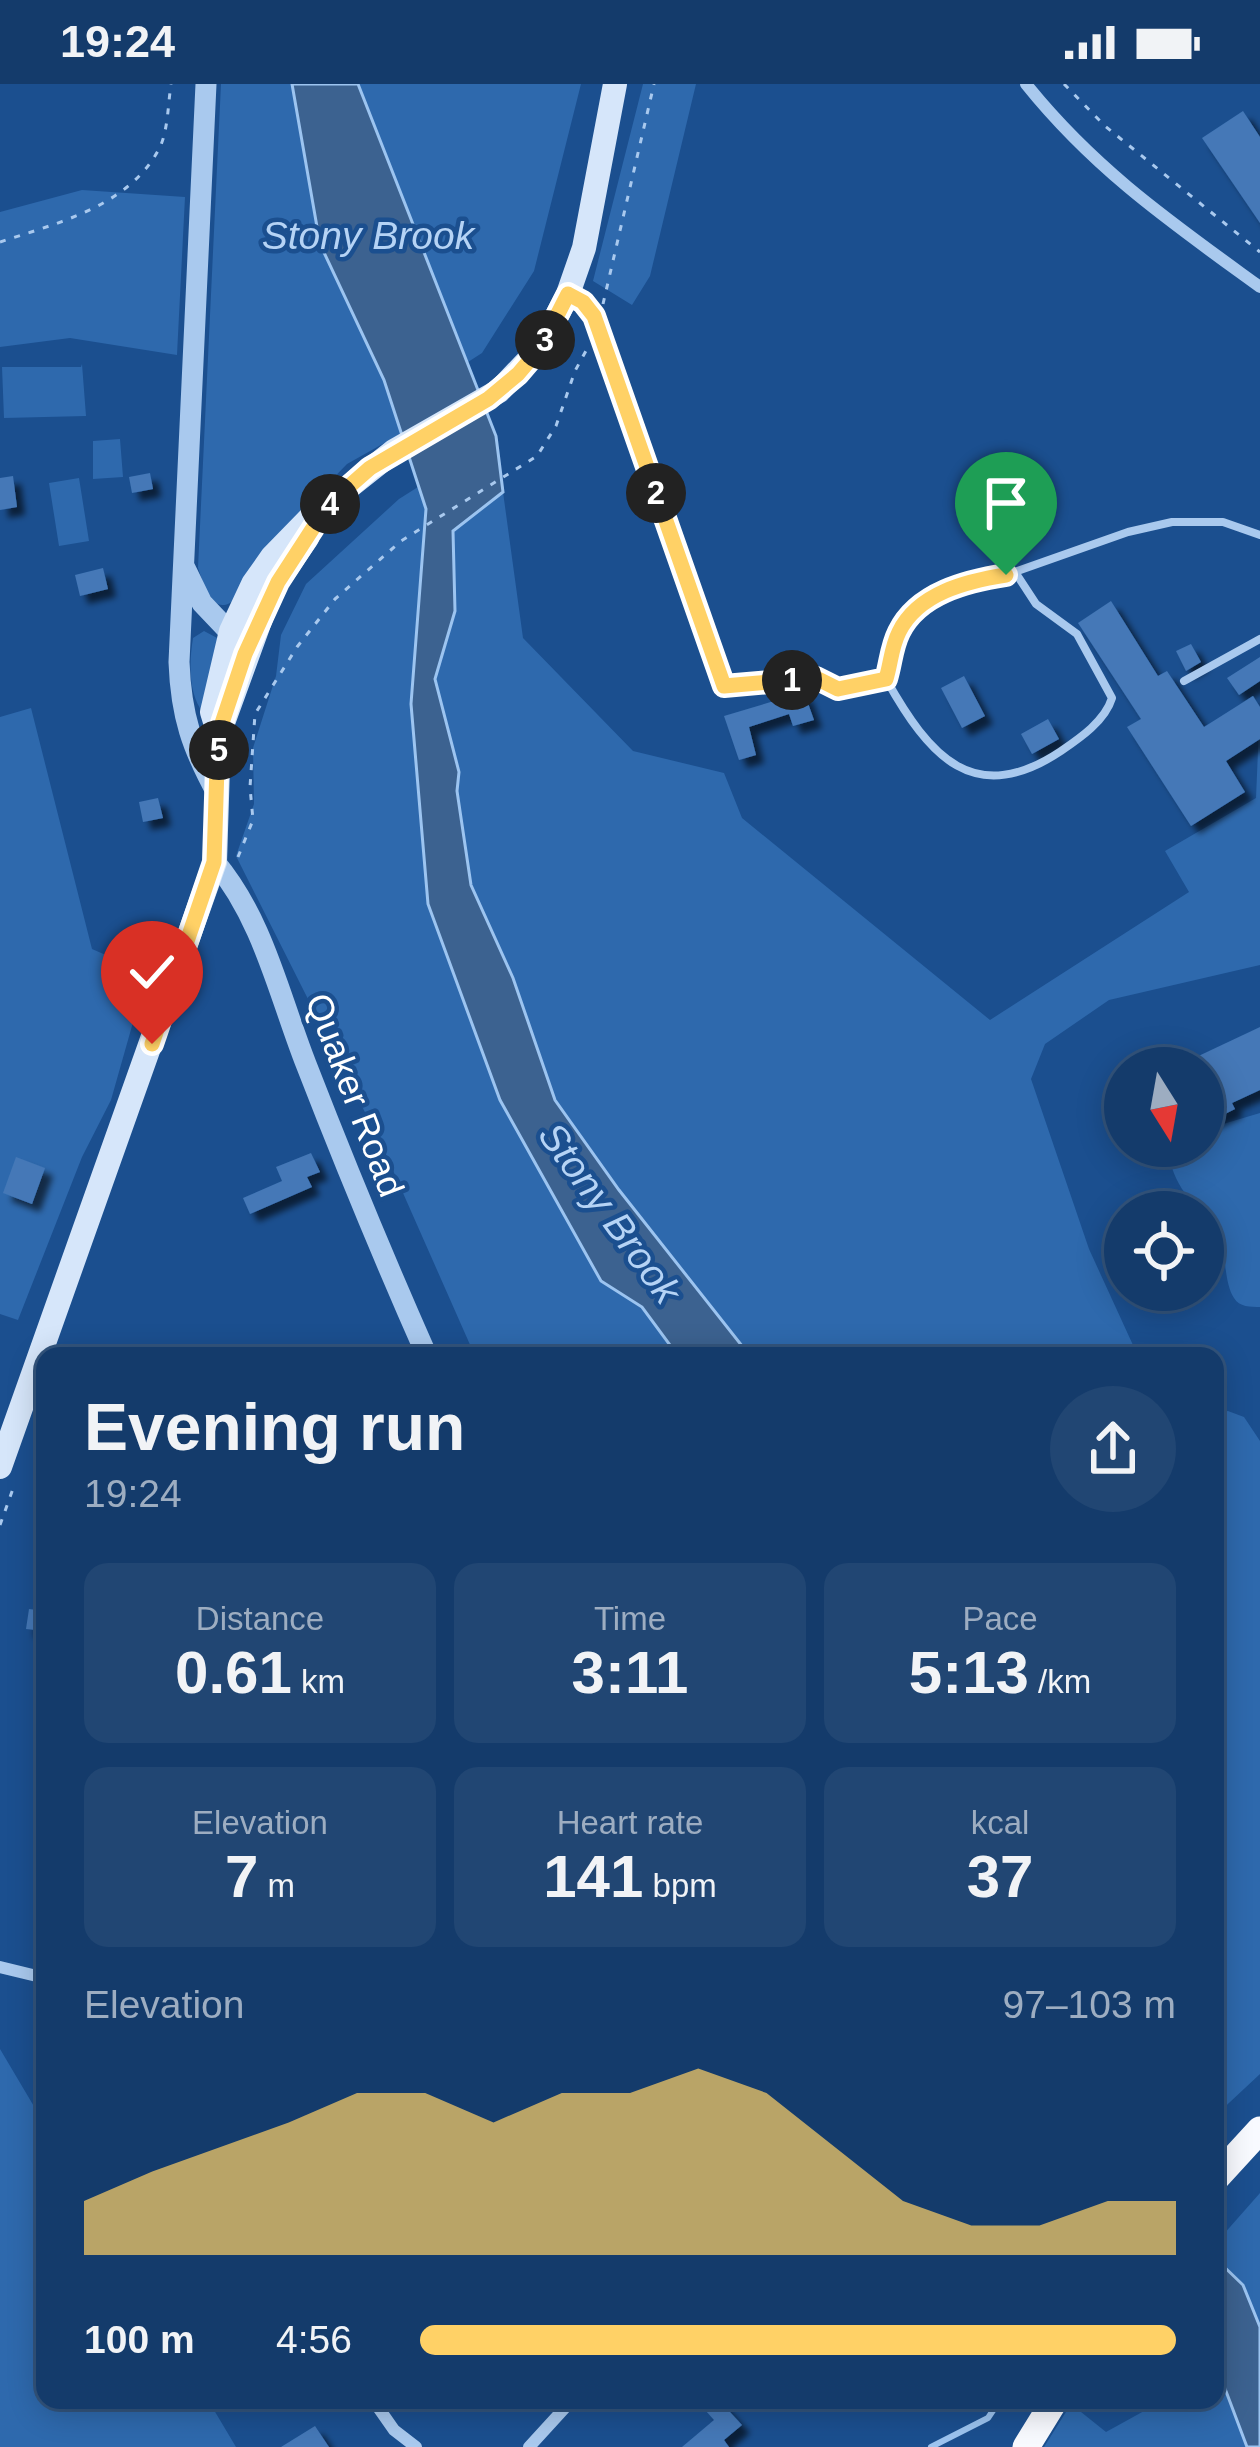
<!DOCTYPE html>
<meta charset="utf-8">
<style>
body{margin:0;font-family:Arial,sans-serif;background:#214673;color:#f1f3f6;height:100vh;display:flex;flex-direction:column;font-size:45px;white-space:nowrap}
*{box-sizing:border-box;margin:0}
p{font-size:39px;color:#9dadc1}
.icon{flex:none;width:66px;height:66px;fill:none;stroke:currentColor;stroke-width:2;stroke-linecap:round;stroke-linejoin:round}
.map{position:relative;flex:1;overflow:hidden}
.drawer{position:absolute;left:36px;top:1263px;width:1188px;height:1062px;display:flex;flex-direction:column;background:#143b6b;border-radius:24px;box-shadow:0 6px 30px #0003,0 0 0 3px #33557e}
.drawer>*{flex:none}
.needle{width:78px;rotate:169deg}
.buttons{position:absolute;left:1104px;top:963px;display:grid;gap:24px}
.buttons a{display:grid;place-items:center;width:120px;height:120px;border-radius:50%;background:#143b6b;box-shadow:0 6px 30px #0003,0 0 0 3px #33557e;font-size:60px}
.pin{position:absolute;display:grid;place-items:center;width:102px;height:102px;color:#fff;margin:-123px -51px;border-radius:50% 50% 50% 0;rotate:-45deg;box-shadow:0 0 12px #0007}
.pin .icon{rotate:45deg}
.km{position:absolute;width:60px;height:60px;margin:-30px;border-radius:50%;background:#222;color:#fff;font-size:33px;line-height:60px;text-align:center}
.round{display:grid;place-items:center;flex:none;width:126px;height:126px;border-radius:63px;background:#214673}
.headline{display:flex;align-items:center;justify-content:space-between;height:204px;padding:0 48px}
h1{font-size:66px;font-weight:800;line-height:90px}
.figures{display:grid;grid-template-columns:repeat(3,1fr);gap:18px;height:204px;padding:12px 48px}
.figures div{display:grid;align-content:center;border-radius:24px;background:#214673;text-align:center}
.figures b{font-size:60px;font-weight:800}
.figures small{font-size:33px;font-weight:400}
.figures p{font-size:33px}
.chart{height:336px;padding:24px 48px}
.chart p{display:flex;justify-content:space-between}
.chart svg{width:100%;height:216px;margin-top:12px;fill:#ffd166;opacity:.7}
ul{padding:0 48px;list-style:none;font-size:39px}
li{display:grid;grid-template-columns:192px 144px 1fr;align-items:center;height:90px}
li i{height:30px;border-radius:15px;background:#ffd166}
.status{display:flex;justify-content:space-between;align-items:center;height:84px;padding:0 60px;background:#143b6b;direction:ltr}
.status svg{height:33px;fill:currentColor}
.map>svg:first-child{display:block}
.green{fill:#2e69ad}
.water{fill:#3c6290;stroke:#9cc4f0;stroke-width:3}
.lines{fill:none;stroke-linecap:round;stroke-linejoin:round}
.stream{stroke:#9cc4f0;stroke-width:6}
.building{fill:#4478b7;filter:url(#shadow)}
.path{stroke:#a9c9ee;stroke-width:3;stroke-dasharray:6 9;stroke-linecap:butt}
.service{stroke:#a9c9ee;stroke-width:8}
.minor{stroke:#a9c9ee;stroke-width:12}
.tertiary{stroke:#a9c9ee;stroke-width:21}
.secondary{stroke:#d6e6fa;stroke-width:24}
.trunk{stroke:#f8faff;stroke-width:27}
.route-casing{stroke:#fff;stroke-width:24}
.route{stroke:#ffd166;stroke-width:15}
.labels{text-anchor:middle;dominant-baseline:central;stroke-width:9;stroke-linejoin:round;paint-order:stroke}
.street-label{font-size:36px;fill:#fff;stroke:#1b4f8f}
.water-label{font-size:39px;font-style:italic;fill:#b5d3f5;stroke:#1b4f8f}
</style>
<div class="status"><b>19:24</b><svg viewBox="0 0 49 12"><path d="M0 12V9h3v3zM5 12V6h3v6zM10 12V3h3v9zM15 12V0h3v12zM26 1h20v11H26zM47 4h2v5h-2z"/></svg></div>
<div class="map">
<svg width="1260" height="2363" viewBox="0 0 1260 2363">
<defs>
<filter id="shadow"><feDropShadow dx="8" dy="8" stdDeviation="3" flood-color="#0009"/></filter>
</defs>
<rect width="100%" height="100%" fill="#1b4f8f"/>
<path class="green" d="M 221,0 L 292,0 L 320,160 L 384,296 L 404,348 L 347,380 L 281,448 L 236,514 C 214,536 204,501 198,484 Z
M 358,0 L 581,0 L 534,187 L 482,269 L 468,278 Z
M 643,0 L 696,0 L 650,192 L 632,221 L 593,197 Z
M 82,106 L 185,113 L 177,271 L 70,254 L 0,263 L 0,128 Z
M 82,280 L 86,332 L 4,334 L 2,283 L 81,283 Z
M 120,355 L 123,393 L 93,395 L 93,357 Z
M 79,394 L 89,457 L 59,462 L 49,399 Z
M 418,403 L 426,425 L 411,620 L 428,820 L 500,1016 L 601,1197 L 642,1223 L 678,1272 L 475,1272 L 384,1066 L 236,772 L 254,720 L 253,664 L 276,592 L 281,551 L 306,500 L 399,415 Z
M 503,408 L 523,554 L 633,667 L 724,689 L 742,734 L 990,936 L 1189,808 L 1165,767 L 1256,714 L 1260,619 L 1260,881 L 1109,916 L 1045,960 L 1031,995 L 1089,1165 L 1138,1272 L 750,1272 L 619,1106 L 555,1015 L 513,894 L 471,801 L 457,707 L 459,688 L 434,595 L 455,526 L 453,447 Z
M 204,547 L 219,555 L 204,630 C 188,610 189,579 193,554 Z
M 31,624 L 92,865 L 147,889 L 111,1016 L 82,1073 L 18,1236 L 0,1230 L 0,633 Z
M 1260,1029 L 1260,1223 C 1251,1223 1239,1223 1234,1214 C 1224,1199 1227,1173 1219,1156 C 1206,1128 1182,1115 1172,1084 L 1182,1062 L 1203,1062 L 1203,1046 Z
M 1228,1327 L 1244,1333 L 1260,1357 L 1260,1990 L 1215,2032 L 1215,1330 Z
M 0,1965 L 45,2041 L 45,2316 L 208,2316 L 236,2363 L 0,2363 Z
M 1260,2109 L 1260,2243 L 1243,2201 L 1215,2174 L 1215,2160 Z
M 1215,2278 L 1247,2363 L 1044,2363 L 1071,2320 L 1106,2348 L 1164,2316 L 1215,2316 Z"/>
<path class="water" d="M 292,0 L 358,0 L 496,352 L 503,408 L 453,447 L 455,527 L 435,595 L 459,688 L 457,707 L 471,801 L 513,894 L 555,1016 L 619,1106 L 750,1272 L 678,1272 L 642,1223 L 601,1197 L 500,1016 L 428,820 L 411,620 L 426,425 L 384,296 L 320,160 Z
M 1215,2174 L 1243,2201 L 1260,2243 L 1260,2363 L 1247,2363 L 1215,2278 Z"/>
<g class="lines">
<path class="stream" d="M 931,2363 L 988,2334 L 1000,2316"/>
</g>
<path class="building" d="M 1243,27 L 1260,53 L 1260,139 L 1202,54 Z
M 150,389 L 153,405 L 132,409 L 129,393 Z
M 13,392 L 17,423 L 0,426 L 0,394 Z
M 103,484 L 108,505 L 80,512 L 75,491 Z
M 1111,517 L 1158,592 L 1167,587 L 1204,643 L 1253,612 L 1260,623 L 1260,655 L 1226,677 L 1245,708 L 1191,742 L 1127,643 L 1141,635 L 1078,539 Z
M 1191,560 L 1201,578 L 1186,587 L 1176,567 Z
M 1260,573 L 1260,597 L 1239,611 L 1227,594 Z
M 964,592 L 985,632 L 962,644 L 941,604 Z
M 804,608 L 814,636 L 793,642 L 789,630 L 749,643 L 756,671 L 739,676 L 724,632 Z
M 1048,635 L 1059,655 L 1032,670 L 1021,650 Z
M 158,714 L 163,734 L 143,738 L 139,718 Z
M 1260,943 L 1260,1006 L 1232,1019 L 1235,1025 L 1203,1041 L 1203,984 L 1173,984 Z
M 311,1069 L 320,1088 L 307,1093 L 312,1103 L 250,1130 L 243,1114 L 282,1097 L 276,1083 Z
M 16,1073 L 45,1084 L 32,1120 L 3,1109 Z
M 29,1525 L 45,1527 L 45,1547 L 26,1545 Z
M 719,2316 L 742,2341 L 724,2356 L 729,2363 L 682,2363 L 714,2336 L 706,2327 Z
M 315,2342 L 329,2363 L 281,2363 Z"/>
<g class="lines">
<path class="path" d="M 1064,0 L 1105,42 L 1260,168
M 0,158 C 57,139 128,123 159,65 C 168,48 168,20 171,0
M 603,220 L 654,0
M 238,773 L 253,736 L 250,703 L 255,630 L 297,563 L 335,515 L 401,457 L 537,372 L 556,342 L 575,287 L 588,263
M 0,1441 L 14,1402"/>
<path class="service" d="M 570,211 L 583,218 L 594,233 L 724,602 L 816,594 L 838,605 L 886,595 L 890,571 L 905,537 L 929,516 L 958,502 L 1006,491 L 1128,448 L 1172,438 L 1223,438 L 1260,451
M 886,595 C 929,672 974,725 1061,667 C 1080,654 1105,637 1112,614 L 1077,550 L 1036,520 L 1015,488
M 1184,597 L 1260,555"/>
<path class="minor" d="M 1026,0 C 1095,86 1172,139 1260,203
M 0,1883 L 45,1894
M 373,2316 L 394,2346 L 416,2363
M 529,2363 L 572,2316"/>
<path class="tertiary" d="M 206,0 L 179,578 C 181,632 192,664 218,711
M 185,484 L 202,519 L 240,559
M 215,778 C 263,835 279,911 306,980 C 344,1078 384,1175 427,1272"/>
<path class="secondary" d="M 219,650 L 263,529 L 277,498 L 307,454
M 0,1383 L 215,778 L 219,651 L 212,628 L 231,547 L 253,500 L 272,473 L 311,433 L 394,367 L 499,307 L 541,263 L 568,210 L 584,164 L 615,0"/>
<path class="trunk" d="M 1215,2095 L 1260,2046
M 1026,2363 L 1055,2316"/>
</g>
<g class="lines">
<defs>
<path id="route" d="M 152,960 L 214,778 L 218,651 L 245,570 L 278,498 L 328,421 L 370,384 L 488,315 L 518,290 L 541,263 L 568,210 L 583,218 L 594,232 L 724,602 L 816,594 L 838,605 L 886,595 C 891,579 891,564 899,548 C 918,509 967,497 1006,491"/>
</defs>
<use href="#route" class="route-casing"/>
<use href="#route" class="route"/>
</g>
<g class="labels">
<g class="street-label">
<text transform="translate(355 1011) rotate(69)">Quaker Road</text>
</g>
<g class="water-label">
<text x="368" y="151">Stony Brook</text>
<text transform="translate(610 1129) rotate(54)">Stony Brook</text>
</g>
</g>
</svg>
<div class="buttons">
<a><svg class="needle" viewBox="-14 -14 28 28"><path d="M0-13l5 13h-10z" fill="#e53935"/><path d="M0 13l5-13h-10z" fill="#9dadc1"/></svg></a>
<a><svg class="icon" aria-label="locate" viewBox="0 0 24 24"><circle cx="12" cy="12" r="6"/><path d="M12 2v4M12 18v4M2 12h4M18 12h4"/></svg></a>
</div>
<div class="pin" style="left:1006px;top:491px;background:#1e9e55"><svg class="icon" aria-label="arrive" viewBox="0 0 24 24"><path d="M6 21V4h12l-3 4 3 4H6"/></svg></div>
<div class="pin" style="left:152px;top:960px;background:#d93025"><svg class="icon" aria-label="check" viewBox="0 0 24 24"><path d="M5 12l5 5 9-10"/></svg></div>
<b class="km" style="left:792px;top:596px">1</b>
<b class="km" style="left:656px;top:409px">2</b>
<b class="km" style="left:545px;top:256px">3</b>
<b class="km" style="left:330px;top:420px">4</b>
<b class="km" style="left:219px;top:666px">5</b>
<section class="drawer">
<div class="headline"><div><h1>Evening run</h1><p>19:24</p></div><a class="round"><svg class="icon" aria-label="share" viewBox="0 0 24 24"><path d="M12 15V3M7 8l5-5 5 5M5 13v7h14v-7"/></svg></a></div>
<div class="figures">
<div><p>Distance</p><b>0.61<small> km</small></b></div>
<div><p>Time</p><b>3:11</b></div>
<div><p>Pace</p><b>5:13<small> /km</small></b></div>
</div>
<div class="figures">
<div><p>Elevation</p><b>7<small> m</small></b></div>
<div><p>Heart rate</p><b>141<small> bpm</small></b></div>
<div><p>kcal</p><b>37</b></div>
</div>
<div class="chart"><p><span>Elevation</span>97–103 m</p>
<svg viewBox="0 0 160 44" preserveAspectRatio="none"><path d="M0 44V33L10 27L20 22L30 17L40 11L50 11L60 17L70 11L80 11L90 6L100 11L110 22L120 33L130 38L140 38L150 33L160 33V44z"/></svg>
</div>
<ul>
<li><b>100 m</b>4:56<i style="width:100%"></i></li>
</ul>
</section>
</div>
